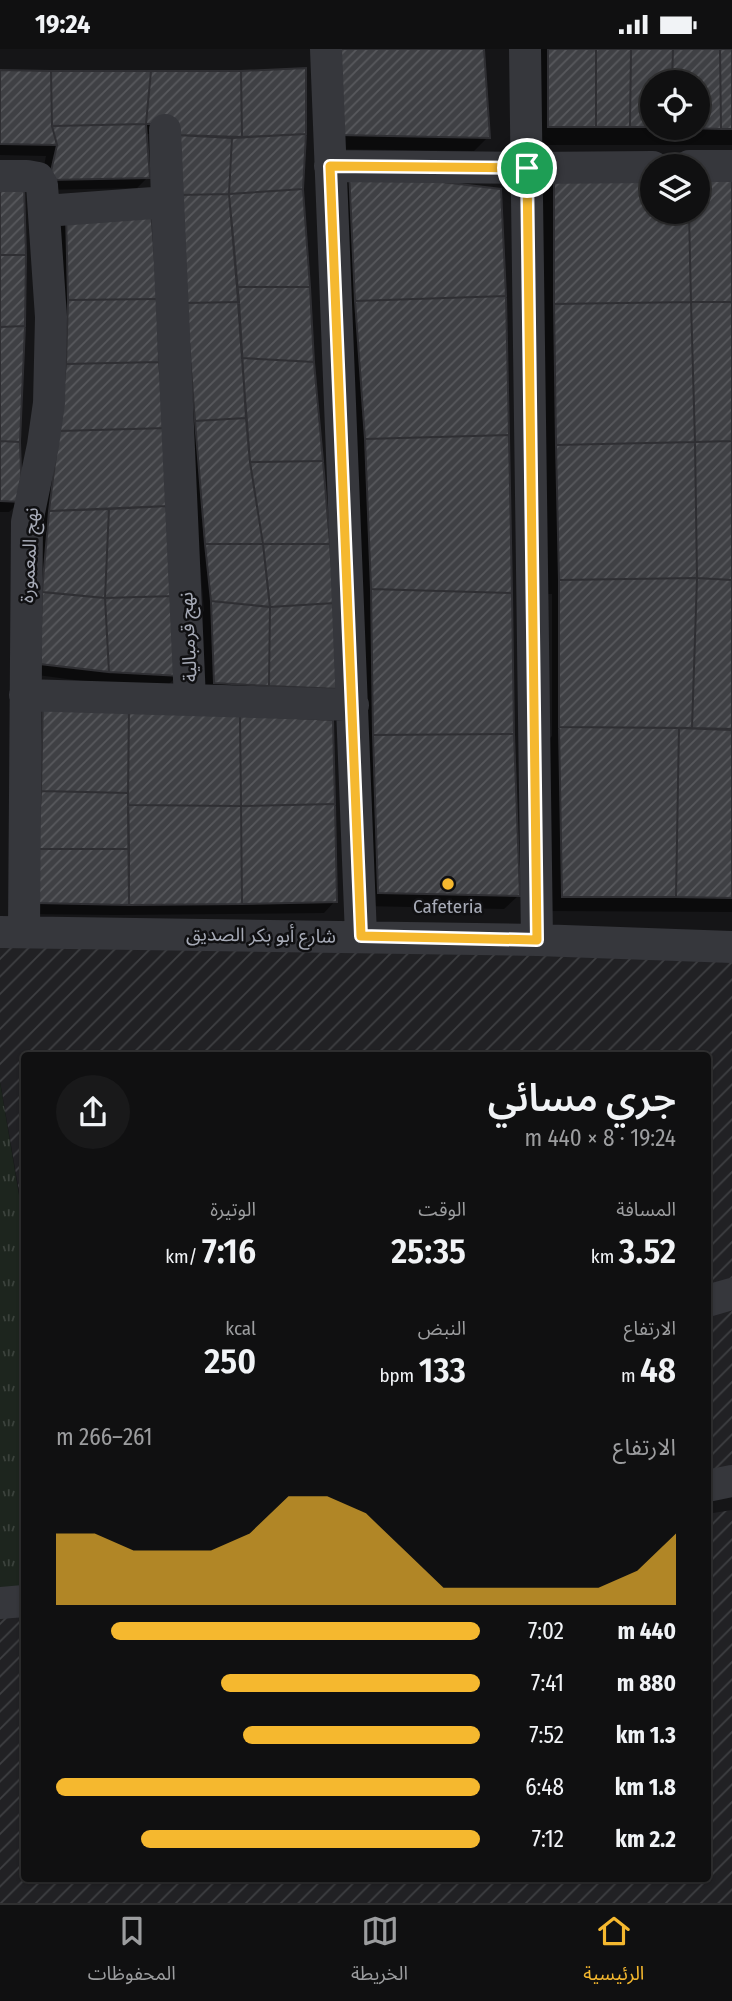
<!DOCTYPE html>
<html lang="ar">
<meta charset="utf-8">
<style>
body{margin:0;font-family:"Fira Sans Condensed","Noto Sans Arabic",sans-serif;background:#19191a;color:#f1f3f6;direction:rtl;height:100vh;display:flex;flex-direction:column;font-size:26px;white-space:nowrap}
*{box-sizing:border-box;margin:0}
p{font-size:23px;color:#9c9d9f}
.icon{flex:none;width:38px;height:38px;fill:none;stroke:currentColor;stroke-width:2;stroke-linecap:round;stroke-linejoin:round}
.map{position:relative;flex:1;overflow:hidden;direction:ltr}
.details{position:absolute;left:21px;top:1003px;width:690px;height:830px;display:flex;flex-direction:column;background:#101011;border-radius:7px;box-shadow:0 2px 5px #0004,0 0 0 2px #303031;direction:rtl}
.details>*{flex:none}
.buttons{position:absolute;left:640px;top:21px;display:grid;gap:14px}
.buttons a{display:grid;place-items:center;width:70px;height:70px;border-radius:50%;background:#101011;box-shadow:0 2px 5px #0004,0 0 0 2px #303031;font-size:35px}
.pin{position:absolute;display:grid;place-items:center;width:60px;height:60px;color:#fff;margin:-30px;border:4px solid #fff;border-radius:50%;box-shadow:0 2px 7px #0007}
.round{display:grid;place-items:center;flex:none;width:74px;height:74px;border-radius:37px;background:#19191a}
.head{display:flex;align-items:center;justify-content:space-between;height:119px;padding:0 35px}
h1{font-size:38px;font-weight:600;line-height:52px}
.stats{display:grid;grid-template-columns:repeat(3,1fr);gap:10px;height:119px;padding:7px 35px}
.stats div{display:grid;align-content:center}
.stats b{font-size:35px;font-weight:600}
.stats small{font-size:19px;font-weight:400}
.stats p{font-size:19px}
.chart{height:196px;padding:14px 35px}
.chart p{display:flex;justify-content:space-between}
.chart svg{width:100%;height:126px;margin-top:7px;fill:#f5b82f;opacity:.7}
ul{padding:0 35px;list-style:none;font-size:23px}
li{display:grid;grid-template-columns:112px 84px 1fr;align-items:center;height:52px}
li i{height:18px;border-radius:9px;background:#f5b82f}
.status{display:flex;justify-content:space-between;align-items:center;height:49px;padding:0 35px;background:#101011;direction:ltr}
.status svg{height:19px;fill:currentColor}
.dock{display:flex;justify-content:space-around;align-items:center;height:98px;border-top:2px solid #303031;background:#101011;font-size:19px;color:#9c9d9f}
.dock a{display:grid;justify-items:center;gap:4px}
.dock .on{color:#f5b82f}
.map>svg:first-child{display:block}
.industrial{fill:url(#industrial-furrows)}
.grass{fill:url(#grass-tufts)}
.shadow{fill:#0007;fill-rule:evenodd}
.building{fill:url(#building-hatch);stroke:#2f2f33;stroke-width:2}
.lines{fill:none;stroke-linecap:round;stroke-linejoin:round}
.minor{stroke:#36373c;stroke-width:32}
.route-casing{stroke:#fff;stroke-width:14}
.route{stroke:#f5b82f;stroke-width:9}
.poi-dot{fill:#f5b82f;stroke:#101012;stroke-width:2.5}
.labels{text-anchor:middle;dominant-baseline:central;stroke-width:5;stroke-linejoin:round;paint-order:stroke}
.street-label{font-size:19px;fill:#a7abb7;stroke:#101012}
.poi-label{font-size:19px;fill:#a7abb7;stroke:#101012}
</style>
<div class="status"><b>19:24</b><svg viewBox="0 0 49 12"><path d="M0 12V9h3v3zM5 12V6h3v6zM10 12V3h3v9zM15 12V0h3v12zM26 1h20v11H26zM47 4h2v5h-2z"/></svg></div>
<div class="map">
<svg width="732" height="1854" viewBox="0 0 732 1854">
<defs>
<pattern id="industrial-furrows" width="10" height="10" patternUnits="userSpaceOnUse" patternTransform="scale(1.75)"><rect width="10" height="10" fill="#212124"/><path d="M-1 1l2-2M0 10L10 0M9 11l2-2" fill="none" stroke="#3e3f42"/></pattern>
<pattern id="grass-tufts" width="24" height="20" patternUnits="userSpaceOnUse" patternTransform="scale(1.75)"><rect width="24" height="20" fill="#1d251e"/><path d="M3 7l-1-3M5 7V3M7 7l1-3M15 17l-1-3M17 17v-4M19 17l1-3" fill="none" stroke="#3b423c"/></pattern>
<pattern id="building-hatch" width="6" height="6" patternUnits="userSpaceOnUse" patternTransform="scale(1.75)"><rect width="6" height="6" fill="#3f4044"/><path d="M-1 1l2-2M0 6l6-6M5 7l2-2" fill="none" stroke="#58595d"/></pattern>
</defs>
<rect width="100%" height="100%" fill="#151517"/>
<path class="industrial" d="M 0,892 L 732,902 L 732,1447 L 707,1451 L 707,1006 L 24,1006 L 24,1172 L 0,1032 Z
M 732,1461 L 732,1854 L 0,1854 L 0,1559 L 24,1559 L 24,1829 L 707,1829 L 707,1465 Z"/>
<path class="grass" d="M 0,1033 L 24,1176 L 24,1539 L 0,1540 Z"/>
<path class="shadow" d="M 320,0 L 483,0 L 488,88 L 474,102 L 325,100 Z
M 531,0 L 732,0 L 732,96 L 530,96 ZM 653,33 L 698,33 L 698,79 L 653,79 Z
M 304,21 L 302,140 L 312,313 L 338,640 L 203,644 L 200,565 L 204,562 L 164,85 L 145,85 L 148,128 L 137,139 L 39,141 L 46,107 L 0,106 L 0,22 L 150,24 Z
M 350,123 L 512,685 L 519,846 L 504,860 L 364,857 L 335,137 Z
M 732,129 L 732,863 L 548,862 L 545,694 L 552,687 L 552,545 L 545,545 L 541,144 L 555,130 L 653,163 L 698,163 Z
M 0,136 L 19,393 L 21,452 L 9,463 L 0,463 Z
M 67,166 L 167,458 L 178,626 L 167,637 L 97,634 L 30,625 L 56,177 Z
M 43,651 L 331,672 L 335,852 L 324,864 L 116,866 L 27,865 L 32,662 Z"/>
<path class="building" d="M 335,0 L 484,0 L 490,89 L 338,86 Z
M 548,0 L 596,0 L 596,78 L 548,78 Z
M 596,0 L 631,0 L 630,78 L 596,78 Z
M 631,0 L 673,0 L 672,33 L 653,33 L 653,78 L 630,78 Z
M 673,0 L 720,0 L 721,80 L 687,79 L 698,79 L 698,33 L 672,33 Z
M 720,0 L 732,0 L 732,80 L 721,80 Z
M 306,19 L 306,85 L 242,88 L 241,22 Z
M 0,21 L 51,22 L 52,77 L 57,96 L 0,95 Z
M 51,22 L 151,22 L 146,75 L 52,77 Z
M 151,22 L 241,22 L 242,88 L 176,86 L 175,75 L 146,75 Z
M 146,75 L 150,129 L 49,131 L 57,96 L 52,77 Z
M 306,85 L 303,140 L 229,145 L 232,89 Z
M 176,86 L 232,89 L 229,145 L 179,146 Z
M 349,122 L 501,140 L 506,247 L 355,252 Z
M 732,127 L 732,253 L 691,253 L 689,163 L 698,163 L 698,128 Z
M 554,128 L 653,128 L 653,163 L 689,163 L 691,253 L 554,255 Z
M 0,134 L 24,135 L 26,206 L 0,206 Z
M 303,140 L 310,238 L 237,238 L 229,145 Z
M 229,145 L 239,253 L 186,254 L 179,146 Z
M 151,161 L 158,250 L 68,251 L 66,164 Z
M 0,206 L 26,206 L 25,277 L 0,278 Z
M 237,238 L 310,238 L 314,313 L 242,309 Z
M 506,247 L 509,386 L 365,390 L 355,252 Z
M 158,250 L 159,313 L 66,315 L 68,251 Z
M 239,253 L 246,369 L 195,372 L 186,254 Z
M 691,253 L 732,253 L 732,392 L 695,393 Z
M 691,253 L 695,393 L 556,396 L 554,255 Z
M 25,277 L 20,393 L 0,392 L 0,278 Z
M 242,309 L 314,313 L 323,412 L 250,413 Z
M 159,313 L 167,379 L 59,382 L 66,315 Z
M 246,369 L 250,413 L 263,495 L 205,495 L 195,372 Z
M 167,379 L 168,457 L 49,462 L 59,382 Z
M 509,386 L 512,544 L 371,540 L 365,390 Z
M 0,392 L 20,393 L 22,453 L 0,452 Z
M 732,392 L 732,531 L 697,529 L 695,393 Z
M 695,393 L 697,529 L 559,531 L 556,396 Z
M 323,412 L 330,495 L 263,495 L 250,413 Z
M 168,457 L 175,547 L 105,549 L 109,460 Z
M 109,460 L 105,549 L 42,543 L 49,462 Z
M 205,495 L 263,495 L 270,558 L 211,552 Z
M 263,495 L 330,495 L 335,554 L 270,558 Z
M 697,529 L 732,531 L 732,680 L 692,679 Z
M 697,529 L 692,679 L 559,678 L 559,531 Z
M 371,540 L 512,544 L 514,685 L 373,686 Z
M 42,543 L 105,549 L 109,623 L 40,615 Z
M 175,547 L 180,627 L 109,623 L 105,549 Z
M 211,552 L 270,558 L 269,637 L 214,634 Z
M 335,554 L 339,640 L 269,637 L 270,558 Z
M 43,649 L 129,656 L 128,744 L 41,742 Z
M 129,656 L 240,666 L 241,757 L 128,756 Z
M 240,666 L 333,671 L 335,755 L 241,757 Z
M 559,678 L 679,679 L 676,848 L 562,848 Z
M 679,679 L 732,681 L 732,849 L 676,848 Z
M 514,685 L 520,847 L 378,844 L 373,686 Z
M 41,742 L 128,744 L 129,800 L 38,800 Z
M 335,755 L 337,853 L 242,855 L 241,757 Z
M 128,756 L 241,757 L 242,855 L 129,856 Z
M 38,800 L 129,800 L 129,856 L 37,854 Z"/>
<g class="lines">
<path class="minor" d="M 326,0 L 361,887
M 525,0 L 537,891
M 165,81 L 190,651 L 167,153 Z
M 330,117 L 527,119 L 653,118
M 689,117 L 732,117
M 0,127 L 27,127 L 38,129 L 42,136 L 51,268 L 49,354 L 43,396 L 27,473 L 24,882
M 45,162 L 167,153
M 25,646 L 353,656
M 0,883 L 537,891 L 732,898
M 707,1252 L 732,1245
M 707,1437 L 732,1432
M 0,1554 L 24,1552"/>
</g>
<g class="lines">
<defs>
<path id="route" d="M 330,117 L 527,119 L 537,891 L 361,887 Z"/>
</defs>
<use href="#route" class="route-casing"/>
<use href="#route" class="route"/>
</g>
<circle class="poi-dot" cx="448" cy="835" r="7"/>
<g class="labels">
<g class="street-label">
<text transform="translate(29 506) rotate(-87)">نهج المعمورة</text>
<text transform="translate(188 588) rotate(-93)">نهج قرمبالية</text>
<text transform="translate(261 886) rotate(1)">شارع أبو بكر الصديق</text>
</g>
<g class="poi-label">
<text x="448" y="857">Cafeteria</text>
</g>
</g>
</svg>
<div class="buttons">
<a><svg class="icon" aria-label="locate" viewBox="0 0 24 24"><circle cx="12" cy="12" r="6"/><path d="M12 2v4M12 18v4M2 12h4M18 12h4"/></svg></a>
<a><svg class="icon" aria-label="layers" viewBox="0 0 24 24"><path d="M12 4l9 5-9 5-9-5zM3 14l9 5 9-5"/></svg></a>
</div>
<div class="pin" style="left:527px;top:119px;background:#1e9e55"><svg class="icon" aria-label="arrive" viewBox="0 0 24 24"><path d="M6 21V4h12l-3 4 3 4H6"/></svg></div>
<section class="details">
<div class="head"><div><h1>جري مسائي</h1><p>19:24 · 8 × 440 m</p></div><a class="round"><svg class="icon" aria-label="share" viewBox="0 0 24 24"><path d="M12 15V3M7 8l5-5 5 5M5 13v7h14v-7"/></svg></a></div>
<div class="stats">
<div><p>المسافة</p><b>3.52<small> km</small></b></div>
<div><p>الوقت</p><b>25:35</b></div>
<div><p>الوتيرة</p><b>7:16<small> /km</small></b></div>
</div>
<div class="stats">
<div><p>الارتفاع</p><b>48<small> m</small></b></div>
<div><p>النبض</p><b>133<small> bpm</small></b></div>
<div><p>kcal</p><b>250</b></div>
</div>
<div class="chart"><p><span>الارتفاع</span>261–266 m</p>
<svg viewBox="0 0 160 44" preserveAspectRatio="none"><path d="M0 44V19L10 19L20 25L30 25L40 25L50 19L60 6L70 6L80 12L90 25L100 38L110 38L120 38L130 38L140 38L150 32L160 19V44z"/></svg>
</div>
<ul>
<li><b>440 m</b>7:02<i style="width:87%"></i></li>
<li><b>880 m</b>7:41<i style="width:61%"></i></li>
<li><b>1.3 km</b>7:52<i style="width:56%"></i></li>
<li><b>1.8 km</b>6:48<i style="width:100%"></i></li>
<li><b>2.2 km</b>7:12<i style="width:80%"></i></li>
</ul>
</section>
</div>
<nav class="dock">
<a class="on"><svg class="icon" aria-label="home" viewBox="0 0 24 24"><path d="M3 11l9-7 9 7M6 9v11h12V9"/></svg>الرئيسية</a>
<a><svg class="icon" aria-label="map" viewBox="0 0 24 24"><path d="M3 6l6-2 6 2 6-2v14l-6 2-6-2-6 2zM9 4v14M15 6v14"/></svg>الخريطة</a>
<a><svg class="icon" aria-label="saved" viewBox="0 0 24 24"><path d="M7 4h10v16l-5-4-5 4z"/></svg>المحفوظات</a>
</nav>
